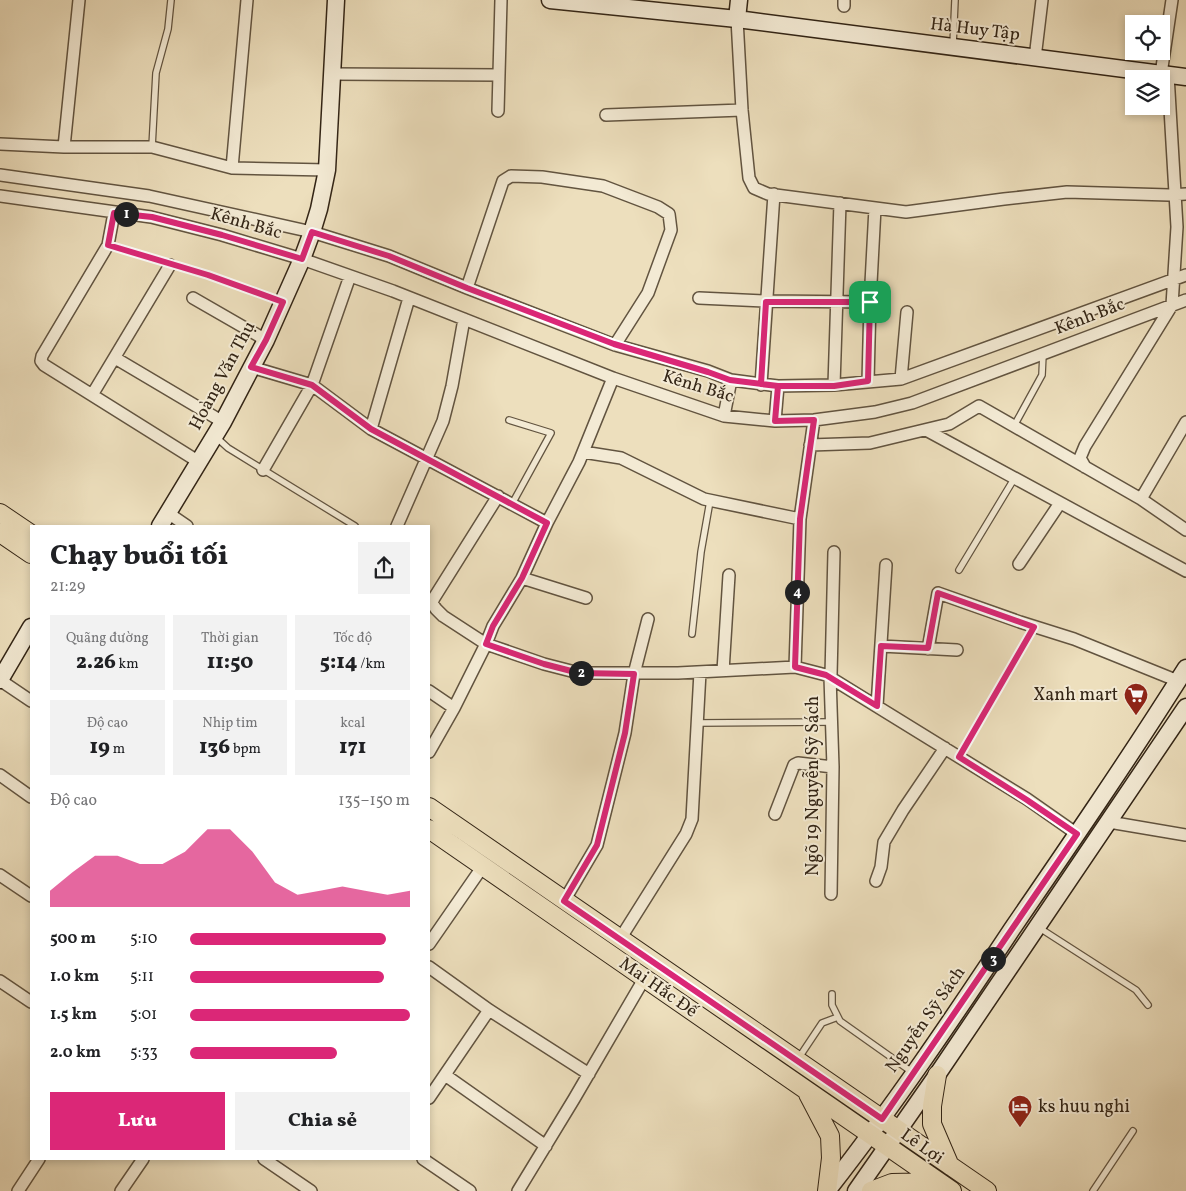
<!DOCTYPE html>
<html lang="vi">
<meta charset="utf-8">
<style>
body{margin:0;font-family:Vollkorn,serif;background:#f2f2f2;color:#202124;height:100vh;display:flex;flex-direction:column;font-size:19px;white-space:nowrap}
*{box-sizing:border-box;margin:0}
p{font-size:16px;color:#757577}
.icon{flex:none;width:28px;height:28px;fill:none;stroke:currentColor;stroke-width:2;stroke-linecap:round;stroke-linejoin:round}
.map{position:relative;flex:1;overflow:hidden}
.sheet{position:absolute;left:30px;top:525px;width:400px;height:635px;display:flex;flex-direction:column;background:#fff;border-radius:0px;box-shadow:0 2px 8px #0003}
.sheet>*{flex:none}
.controls{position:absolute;left:1125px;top:15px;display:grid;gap:10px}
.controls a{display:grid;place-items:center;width:45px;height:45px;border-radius:0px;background:#fff;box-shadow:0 2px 8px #0003;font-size:25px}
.pin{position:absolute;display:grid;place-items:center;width:42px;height:42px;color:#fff;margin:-21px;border-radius:10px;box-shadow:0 2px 8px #0006}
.km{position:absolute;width:25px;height:25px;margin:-12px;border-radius:50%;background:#222;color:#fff;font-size:14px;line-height:25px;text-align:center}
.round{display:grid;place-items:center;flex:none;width:52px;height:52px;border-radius:0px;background:#f2f2f2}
.head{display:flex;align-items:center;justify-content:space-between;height:85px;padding:0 20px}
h1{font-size:28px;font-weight:800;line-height:38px}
.figures{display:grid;grid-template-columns:repeat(3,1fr);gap:8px;height:85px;padding:5px 20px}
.figures div{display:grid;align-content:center;border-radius:0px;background:#f2f2f2;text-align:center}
.figures b{font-size:21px;font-weight:800}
.figures small{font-size:14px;font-weight:400}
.figures p{font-size:14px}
.chart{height:140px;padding:10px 20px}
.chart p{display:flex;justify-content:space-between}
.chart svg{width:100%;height:90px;margin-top:5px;fill:#db2777;opacity:.7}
.action{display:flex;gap:10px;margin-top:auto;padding:10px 20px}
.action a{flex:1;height:58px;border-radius:0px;background:#db2777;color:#fff;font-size:20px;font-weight:800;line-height:58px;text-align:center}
.action a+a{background:#f2f2f2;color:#202124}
ul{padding:0 20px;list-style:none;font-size:16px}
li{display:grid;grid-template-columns:80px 60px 1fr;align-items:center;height:38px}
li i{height:12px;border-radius:6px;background:#db2777}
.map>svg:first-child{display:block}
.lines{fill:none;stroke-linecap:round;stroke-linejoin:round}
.lane-casing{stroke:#625440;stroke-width:8}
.street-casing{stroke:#625440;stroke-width:14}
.secondary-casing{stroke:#332516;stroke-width:19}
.primary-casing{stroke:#332516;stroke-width:20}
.lane{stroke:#f3ead4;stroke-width:5.5}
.street{stroke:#f3ead4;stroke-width:11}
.secondary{stroke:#f3ead4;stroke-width:16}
.primary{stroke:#eddfbd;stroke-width:18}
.route-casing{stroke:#fff;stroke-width:10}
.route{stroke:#db2777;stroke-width:6}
.labels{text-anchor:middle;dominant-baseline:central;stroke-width:4;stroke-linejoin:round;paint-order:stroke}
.street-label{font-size:18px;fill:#332516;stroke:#f3ead4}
.poi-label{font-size:18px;fill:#332516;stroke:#f3ead4;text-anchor:end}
</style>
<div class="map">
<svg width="1186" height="1191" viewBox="0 0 1186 1191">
<rect width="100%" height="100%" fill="#eddfbd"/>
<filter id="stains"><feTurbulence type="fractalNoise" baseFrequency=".004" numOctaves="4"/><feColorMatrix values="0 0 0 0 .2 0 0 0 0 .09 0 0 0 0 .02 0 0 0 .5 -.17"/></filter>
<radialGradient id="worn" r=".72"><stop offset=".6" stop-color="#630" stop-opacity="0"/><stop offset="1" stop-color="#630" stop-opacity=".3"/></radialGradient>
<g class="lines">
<defs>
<path id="lane" d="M 953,45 L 955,0
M 152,147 L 156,73 L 168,29 L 171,0
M 108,245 L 208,275 L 282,302
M 509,420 L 551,433 L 512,504
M 1014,426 L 1042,375 L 1043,354
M 216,437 L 228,448 L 355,526
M 959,570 L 1014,479
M 692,634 L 701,552 L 710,501
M 697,723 L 831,722
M 959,757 L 1034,627
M 1038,927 L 1136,990 L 1148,1005
M 832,994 L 832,1005 L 840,1021 L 912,1072
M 798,1059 L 822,1023 L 838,1017
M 1093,1191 L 1133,1131"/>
<path id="street" d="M 844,6 L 844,0
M 737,19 L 742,110 L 749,178 L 754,188 L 768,194 L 906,212 L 1004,199 L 1067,192 L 1169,195 L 1186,194
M 1035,58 L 1042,0
M 332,74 L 499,75
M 1161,74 L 1172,0
M 498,111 L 501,0
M 606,115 L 742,110
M 0,144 L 64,147 L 152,147 L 232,168 L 327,170
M 64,147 L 79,0
M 232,168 L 247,0
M 0,175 L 149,196 L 312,232 L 389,256 L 467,288 L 615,345 L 708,371 L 731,380 L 778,386 L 834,385 L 901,379 L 1186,275
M 0,196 L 151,217 L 222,235 L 302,259 L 393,291 L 613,378 L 724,416 L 775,421 L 814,420 L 875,412 L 912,403 L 1186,300
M 114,213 L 108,245 L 42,356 L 41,361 L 44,365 L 199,462
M 467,288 L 503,181 L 511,176 L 542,177 L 603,186 L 658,207 L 669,214 L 671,230 L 648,293 L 615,345
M 193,298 L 266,340
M 699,298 L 766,301 L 870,302
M 115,358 L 223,422
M 251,367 L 312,385 L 371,429 L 547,523
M 901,379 L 907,312
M 868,381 L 870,302 L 875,208
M 761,385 L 774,194
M 834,385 L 840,203
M 92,395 L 170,265
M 724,416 L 731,380
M 775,421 L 778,386
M 371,429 L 409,298
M 926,430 L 1186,571
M 810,445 L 870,443 L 949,424 L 979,406 L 1141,499 L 1186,530
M 583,452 L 621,458 L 704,499 L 800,519
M 1085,467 L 1080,458 L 1085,446 L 1172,305 L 1177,227 L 1168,75
M 263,470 L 312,385 L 350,276
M 498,496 L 434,598 L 432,603 L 436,609 L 443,616 L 486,644 L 544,664 L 579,673 L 678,673 L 795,667 L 826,675 L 1027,799 L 1077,834
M 1141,499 L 1186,422
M 168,513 L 187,526
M 397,526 L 443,421 L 452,386 L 464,319
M 1019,564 L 1060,503
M 522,578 L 586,598
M 881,646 L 957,650
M 928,649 L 938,593 L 1020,622 L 1074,639 L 1178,681
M 795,667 L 800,519 L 814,420
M 723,671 L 729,575
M 0,680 L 31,701
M 429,691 L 454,708
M 877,706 L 886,565
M 429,752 L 454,708 L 486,644 L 493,626 L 522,578 L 547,523 L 579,462 L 613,378
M 0,775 L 31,797
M 775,814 L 794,765 L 798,763 L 833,767
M 1109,822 L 1186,835
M 0,875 L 31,896
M 876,881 L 881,867 L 884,842 L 903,810 L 945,748
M 831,894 L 833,767 L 830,677 L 831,675 L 834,552
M 564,901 L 597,845 L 625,733 L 634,674 L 648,619
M 620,939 L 686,834 L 692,819 L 700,672
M 429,944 L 483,866
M 429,967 L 489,1010 L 589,1074
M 0,981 L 31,1002
M 445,1075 L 546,1146
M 429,1098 L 489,1010
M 264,1159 L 311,1191
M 423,1159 L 470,1191
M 18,1191 L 39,1159
M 121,1191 L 143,1159
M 518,1191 L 574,1099 L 644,979"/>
<path id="secondary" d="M 550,0 L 737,19 L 1186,77
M 737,19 L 739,0
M 160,526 L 223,422 L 266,340 L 302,259 L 312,232 L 319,209 L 327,170 L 336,0
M 0,680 L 31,627
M 827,1191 C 893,1107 953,1018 1012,929 C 1071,843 1130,757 1186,668
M 856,1191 L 937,1075 L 1186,707"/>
<path id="primary" d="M 0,513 L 31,534
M 0,533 L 31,554
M 429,807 L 987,1191
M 429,829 L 952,1191
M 937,1075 L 932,1106 L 932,1124 L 950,1166
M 808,1094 L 830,1136 L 831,1158 L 827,1191
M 871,1191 L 892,1183 L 939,1182"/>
</defs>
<use href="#lane" class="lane-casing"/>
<use href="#street" class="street-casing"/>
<use href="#secondary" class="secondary-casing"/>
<use href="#primary" class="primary-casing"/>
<use href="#lane" class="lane"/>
<use href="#street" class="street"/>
<use href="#secondary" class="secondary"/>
<use href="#primary" class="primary"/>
</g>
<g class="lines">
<defs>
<path id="route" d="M 870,302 L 868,381 L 834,386 L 778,386 L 730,380 L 708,372 L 614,344 L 467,288 L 389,256 L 312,232 L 302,259 L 222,235 L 152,217 L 114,213 L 108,245 L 208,275 L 283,302 L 266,340 L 251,367 L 312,385 L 371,429 L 547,523 L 522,578 L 493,626 L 486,644 L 544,664 L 579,673 L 634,674 L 625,733 L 597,845 L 564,901 L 882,1119 L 1077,834 L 1027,800 L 959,757 L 1034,627 L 938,593 L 928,648 L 881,646 L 877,706 L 826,675 L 795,667 L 800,519 L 814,420 L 775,421 L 778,386 L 761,384 L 766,302 L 870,302"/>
</defs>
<use href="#route" class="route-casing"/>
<use href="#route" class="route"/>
</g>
<defs>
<symbol id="supermarket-pin" viewBox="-11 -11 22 30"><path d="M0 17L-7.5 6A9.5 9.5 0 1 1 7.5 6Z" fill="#8f2418" stroke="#f3ead4"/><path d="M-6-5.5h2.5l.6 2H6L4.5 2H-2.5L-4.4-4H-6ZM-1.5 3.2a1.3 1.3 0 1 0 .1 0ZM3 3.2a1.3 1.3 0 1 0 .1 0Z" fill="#fff"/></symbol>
<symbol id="hotel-pin" viewBox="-11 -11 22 30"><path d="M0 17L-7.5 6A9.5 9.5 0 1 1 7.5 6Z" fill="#8f2418" stroke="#f3ead4"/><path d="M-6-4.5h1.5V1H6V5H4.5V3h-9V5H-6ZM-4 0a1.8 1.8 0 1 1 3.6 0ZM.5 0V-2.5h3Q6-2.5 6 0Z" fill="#fff"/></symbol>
</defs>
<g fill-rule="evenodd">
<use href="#supermarket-pin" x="1122" y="681" width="28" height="38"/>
<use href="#hotel-pin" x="1006" y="1093" width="28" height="38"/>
</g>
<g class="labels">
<g class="street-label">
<text transform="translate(975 30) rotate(7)">Hà Huy Tập</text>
<text transform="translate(246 224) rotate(16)">Kênh Bắc</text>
<text transform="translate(1090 317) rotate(-21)">Kênh Bắc</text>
<text transform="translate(223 376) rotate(-62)">Hoàng Văn Thụ</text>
<text transform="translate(698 387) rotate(17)">Kênh Bắc</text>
<text transform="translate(813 786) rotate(-90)">Ngõ 19 Nguyễn Sỹ Sách</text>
<text transform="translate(658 988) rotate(35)">Mai Hắc Đế</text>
<text transform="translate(926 1020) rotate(-55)">Nguyễn Sỹ Sách</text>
<text transform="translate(922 1147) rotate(35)">Lê Lợi</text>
</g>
<g class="poi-label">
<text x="1118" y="695">Xanh mart</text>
<text x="1038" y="1107" text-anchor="start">ks huu nghi</text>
</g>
</g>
<rect width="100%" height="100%" filter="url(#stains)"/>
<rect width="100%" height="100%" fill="url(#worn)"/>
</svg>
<div class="controls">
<a><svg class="icon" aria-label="locate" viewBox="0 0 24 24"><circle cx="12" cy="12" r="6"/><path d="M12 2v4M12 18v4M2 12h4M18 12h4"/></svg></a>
<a><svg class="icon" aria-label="layers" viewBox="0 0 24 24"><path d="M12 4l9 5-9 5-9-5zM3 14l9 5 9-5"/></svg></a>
</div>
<div class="pin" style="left:870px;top:302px;background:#1e9e55"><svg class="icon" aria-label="arrive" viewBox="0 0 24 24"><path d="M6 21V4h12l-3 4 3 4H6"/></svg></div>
<b class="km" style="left:126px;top:214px">1</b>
<b class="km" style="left:581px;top:673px">2</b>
<b class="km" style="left:993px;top:959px">3</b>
<b class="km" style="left:797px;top:592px">4</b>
<section class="sheet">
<div class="head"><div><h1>Chạy buổi tối</h1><p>21:29</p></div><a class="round"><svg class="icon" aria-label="share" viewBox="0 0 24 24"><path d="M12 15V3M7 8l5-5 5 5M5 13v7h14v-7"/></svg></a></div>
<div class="figures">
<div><p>Quãng đường</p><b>2.26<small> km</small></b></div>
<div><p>Thời gian</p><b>11:50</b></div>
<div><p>Tốc độ</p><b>5:14<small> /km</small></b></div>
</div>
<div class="figures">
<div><p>Độ cao</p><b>19<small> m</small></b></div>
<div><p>Nhịp tim</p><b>136<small> bpm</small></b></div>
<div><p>kcal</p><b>171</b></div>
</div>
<div class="chart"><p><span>Độ cao</span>135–150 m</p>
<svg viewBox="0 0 160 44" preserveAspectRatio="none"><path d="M0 44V36L10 27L20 19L30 19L40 23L50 23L60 17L70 6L80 6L90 17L100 32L110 38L120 36L130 34L140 36L150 38L160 36V44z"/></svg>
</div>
<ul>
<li><b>500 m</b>5:10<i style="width:89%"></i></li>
<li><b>1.0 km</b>5:11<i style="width:88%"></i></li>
<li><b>1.5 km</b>5:01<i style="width:100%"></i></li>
<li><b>2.0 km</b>5:33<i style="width:67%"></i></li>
</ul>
<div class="action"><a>Lưu</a><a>Chia sẻ</a></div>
</section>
</div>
